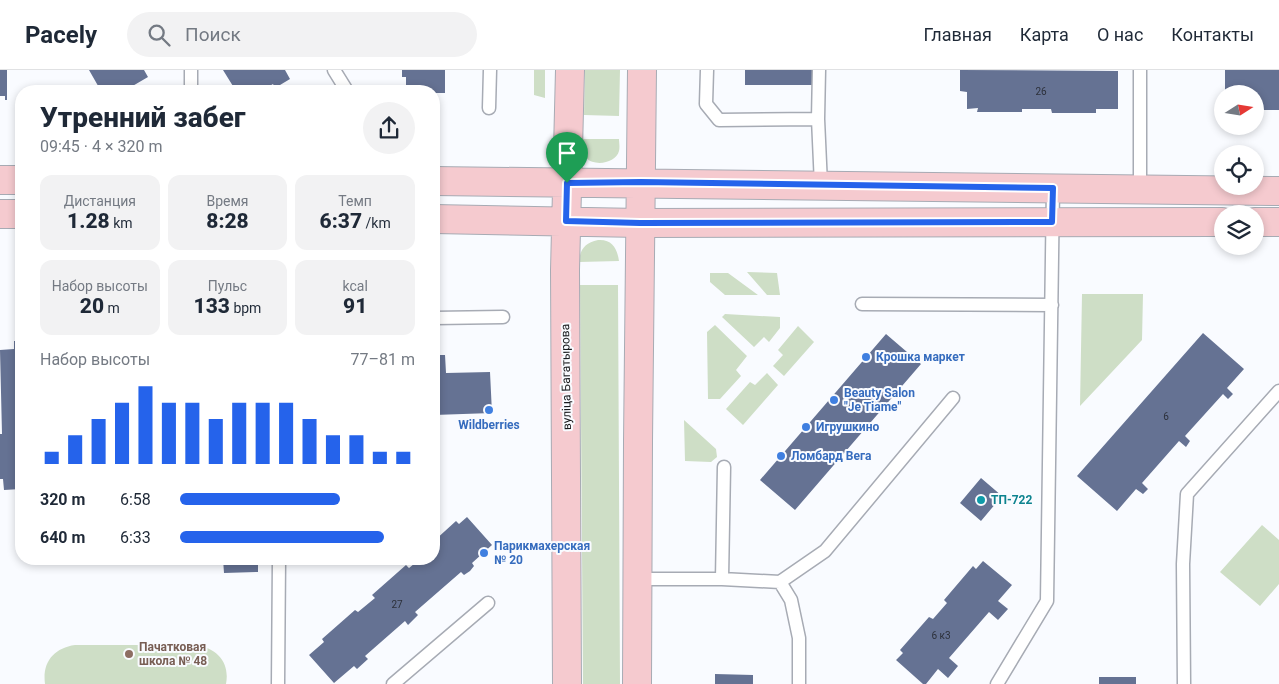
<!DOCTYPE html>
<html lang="ru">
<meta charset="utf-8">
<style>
body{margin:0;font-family:Roboto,sans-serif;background:#f2f2f3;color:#1f2937;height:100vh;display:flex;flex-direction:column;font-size:19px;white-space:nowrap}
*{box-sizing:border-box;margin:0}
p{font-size:16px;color:#747a83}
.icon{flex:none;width:28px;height:28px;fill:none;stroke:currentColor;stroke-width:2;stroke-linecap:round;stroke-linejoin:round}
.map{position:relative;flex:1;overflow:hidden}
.side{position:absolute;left:15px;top:15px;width:425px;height:480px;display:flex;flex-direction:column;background:#fff;border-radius:20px;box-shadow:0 2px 8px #0003}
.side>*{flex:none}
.needle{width:32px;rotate:78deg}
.buttons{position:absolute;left:1214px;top:15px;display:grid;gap:10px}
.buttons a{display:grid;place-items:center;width:50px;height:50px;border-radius:50%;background:#fff;box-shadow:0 2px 8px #0003;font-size:25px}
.pin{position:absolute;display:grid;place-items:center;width:42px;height:42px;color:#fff;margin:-51px -21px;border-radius:50% 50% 50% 0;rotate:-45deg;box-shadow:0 0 5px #0007}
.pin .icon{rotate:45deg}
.round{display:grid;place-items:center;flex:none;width:52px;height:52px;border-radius:26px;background:#f2f2f3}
.head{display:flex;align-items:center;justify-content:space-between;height:85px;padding:0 25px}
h1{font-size:28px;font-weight:800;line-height:38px}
.stats{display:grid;grid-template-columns:repeat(3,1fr);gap:8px;height:85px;padding:5px 25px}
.stats div{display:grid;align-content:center;border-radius:12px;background:#f2f2f3;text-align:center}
.stats b{font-size:21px;font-weight:800}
.stats small{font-size:14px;font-weight:400}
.stats p{font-size:14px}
.chart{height:140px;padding:10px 25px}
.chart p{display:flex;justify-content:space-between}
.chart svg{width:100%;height:90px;margin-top:5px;stroke:#2563eb;stroke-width:6}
ul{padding:0 25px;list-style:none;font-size:16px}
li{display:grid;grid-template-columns:80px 60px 1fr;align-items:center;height:38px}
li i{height:12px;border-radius:6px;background:#2563eb}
header{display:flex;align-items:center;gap:30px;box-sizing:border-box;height:70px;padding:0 25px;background:#fff;border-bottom:1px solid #e0e1e3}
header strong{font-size:24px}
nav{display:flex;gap:28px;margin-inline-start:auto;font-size:18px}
.search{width:350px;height:45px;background:#f2f2f3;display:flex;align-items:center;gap:12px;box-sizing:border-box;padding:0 18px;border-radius:28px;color:#747a83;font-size:19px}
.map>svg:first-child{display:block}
.green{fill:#cedec6}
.building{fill:#657293}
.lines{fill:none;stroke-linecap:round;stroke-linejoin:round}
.lane-casing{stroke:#a7abb4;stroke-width:15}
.secondary-casing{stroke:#a7abb4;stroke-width:30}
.lane{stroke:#fff;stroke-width:12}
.secondary{stroke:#f5cacf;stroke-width:28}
.route-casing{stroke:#fff;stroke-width:10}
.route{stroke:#2563eb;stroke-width:6}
.shop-dot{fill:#3f7fe0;stroke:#f9fbff;stroke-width:2}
.culture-dot{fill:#0f9aa8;stroke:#f9fbff;stroke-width:2}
.education-dot{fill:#8d6e63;stroke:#f9fbff;stroke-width:2}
.labels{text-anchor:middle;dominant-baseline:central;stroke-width:4;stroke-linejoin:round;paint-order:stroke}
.number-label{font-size:10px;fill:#2c303a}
.shop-label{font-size:12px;font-weight:bold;fill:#366cbe;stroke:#f9fbff;text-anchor:start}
.street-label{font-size:12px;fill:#191a1d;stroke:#f9fbff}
.culture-label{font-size:12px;font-weight:bold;fill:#0d838f;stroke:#f9fbff;text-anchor:start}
.education-label{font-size:12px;font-weight:bold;fill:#785e54;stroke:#f9fbff;text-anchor:start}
</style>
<header>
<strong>Pacely</strong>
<div class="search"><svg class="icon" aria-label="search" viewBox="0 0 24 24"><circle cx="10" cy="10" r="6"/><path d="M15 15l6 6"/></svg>Поиск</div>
<nav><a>Главная</a><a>Карта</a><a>О нас</a><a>Контакты</a></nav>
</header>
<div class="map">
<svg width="1279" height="614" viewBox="0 0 1279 614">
<rect width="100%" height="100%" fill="#f9fbff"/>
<path class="green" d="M 534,0 L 545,0 L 545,28 L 534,25 Z
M 585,0 L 620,0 L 619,46 L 584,45 Z
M 582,69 L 619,69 C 619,72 620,77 619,81 C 616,93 595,97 586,88 C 582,83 582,76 582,69 Z
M 598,170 C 612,169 617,178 619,191 L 579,192 C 580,179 585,173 598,170 Z
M 747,202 L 777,203 L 780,225 L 767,225 Z
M 710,203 L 728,203 L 758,225 L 725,225 L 710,212 Z
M 580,215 L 618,215 L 620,614 L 583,614 Z
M 1082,224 L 1143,224 L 1142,270 L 1080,336 Z
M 725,244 L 780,247 L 780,258 L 769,272 L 764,267 L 754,277 L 722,247 Z
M 715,255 L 747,286 L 736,300 L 741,306 L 720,329 L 708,329 L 707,262 Z
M 798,256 L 814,272 L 784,306 L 773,296 L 783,285 L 778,280 Z
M 767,303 L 778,315 L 743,355 L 726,339 L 750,312 L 755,315 Z
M 684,350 L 716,379 L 717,387 L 711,392 L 685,391 Z
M 1262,455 L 1279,470 L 1279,514 L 1260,536 L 1220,502 Z
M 75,575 L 197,575 C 218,579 230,593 226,614 L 45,614 C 42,592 54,578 75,575 Z"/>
<path class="building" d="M 0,0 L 7,0 L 7,30 L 5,30 L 5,26 L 0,26 Z
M 89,0 L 144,0 L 148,7 L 124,21 L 101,21 Z
M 223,0 L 285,0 L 290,9 L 275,18 L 273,14 L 263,20 L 264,21 L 236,21 Z
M 402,0 L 445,0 L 445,23 L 434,23 L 434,21 L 406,21 L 406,7 L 402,7 Z
M 745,0 L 813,0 L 813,15 L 745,15 Z
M 960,0 L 1118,1 L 1118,39 L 1096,39 L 1096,43 L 1052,43 L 1051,39 L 1022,39 L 1022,42 L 977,42 L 978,38 L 967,39 L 967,22 L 960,21 Z
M 1225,0 L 1279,0 L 1279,40 L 1255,40 L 1255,24 L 1232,24 L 1232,20 L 1225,20 Z
M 1203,263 L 1244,299 L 1227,318 L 1233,324 L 1228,329 L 1223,324 L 1185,366 L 1190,371 L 1186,377 L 1179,371 L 1142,413 L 1148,419 L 1143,424 L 1136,419 L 1117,441 L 1077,406 Z
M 886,264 L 921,294 L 795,440 L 760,410 Z
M 14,271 L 21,271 L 21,419 L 4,420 L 3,409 L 0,409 L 0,364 L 2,364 L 0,280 L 14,279 Z
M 434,285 L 445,285 L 446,303 L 490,302 L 492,343 L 434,345 Z
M 981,408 L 1002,426 L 981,451 L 960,433 Z
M 467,447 L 492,475 L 472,493 L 474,496 L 470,501 L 464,505 L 461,502 L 415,542 L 418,545 L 408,555 L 405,551 L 365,586 L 368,589 L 357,599 L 354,596 L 334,613 L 309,585 L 324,572 L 322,569 L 355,540 L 358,542 L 375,528 L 372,525 L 406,495 L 409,498 L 420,489 L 434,489 L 434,471 L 456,451 L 459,454 Z
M 223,489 L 258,489 L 258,502 L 224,503 Z
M 983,491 L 1012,515 L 998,531 L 1008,539 L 998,550 L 989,542 L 949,588 L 958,596 L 948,608 L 938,599 L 926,614 L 923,614 L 896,590 L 903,583 L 900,580 L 929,547 L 933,549 L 947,533 L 944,530 L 973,496 L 976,499 Z
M 715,604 L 753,605 L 753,614 L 715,614 Z
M 1099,607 L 1136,607 L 1136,614 L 1099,614 Z"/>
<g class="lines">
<defs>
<path id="lane" d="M 191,0 L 191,21
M 334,0 L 347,21
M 707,0 L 706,34 L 719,50 L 818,49
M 819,0 L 818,49 L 821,115
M 489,38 L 490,0
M 1140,119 L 1140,0
M 862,234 L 1052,235
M 434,248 L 503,247
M 637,509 L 722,509 L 780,512 L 791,530 L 799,568 L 799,614
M 722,509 L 724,397
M 780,512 L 825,481 L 953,328
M 278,614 L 279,489
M 393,614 L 488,533
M 997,614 L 1047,531 L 1053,118
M 1184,614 L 1183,494 L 1187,424 L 1279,321"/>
<path id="secondary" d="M 0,110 L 21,110
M 434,111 L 1279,121
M 0,144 L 21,144
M 434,149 L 640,153 L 1222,152
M 1255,152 L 1279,152
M 567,614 L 565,200 L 570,0
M 637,614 L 638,372 L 642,0"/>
</defs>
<use href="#lane" class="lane-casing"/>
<use href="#secondary" class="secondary-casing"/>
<use href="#lane" class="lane"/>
<use href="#secondary" class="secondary"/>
</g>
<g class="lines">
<defs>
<path id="route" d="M 641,112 L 1053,118 L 1052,152 L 640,153 L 566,151 L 567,113 Z"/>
</defs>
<use href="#route" class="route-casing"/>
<use href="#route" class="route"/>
</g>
<g class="shop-dot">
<circle cx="866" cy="287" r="5"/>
<circle cx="834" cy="330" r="5"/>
<circle cx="489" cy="340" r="5"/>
<circle cx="806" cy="357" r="5"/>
<circle cx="781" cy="386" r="5"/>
<circle cx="484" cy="483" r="5"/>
</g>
<circle class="culture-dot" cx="981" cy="430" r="5"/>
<circle class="education-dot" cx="129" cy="584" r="5"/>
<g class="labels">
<g class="number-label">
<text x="1041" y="21">26</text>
<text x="1166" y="346">6</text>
<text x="397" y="534">27</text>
<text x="941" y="565">6 к3</text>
</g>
<g class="shop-label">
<text x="876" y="287">Крошка маркет</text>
<text x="844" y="323">Beauty Salon<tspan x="844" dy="14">"Je Tiame"</tspan></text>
<text x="489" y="355" text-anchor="middle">Wildberries</text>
<text x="816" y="357">Игрушкино</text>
<text x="791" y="386">Ломбард Вега</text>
<text x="494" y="476">Парикмахерская<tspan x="494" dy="14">№ 20</tspan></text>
</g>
<g class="street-label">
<text transform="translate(566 307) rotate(-91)">вуліца Багатырова</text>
</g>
<g class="culture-label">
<text x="991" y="430">ТП-722</text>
</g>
<g class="education-label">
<text x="139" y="577">Пачатковая<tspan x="139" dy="14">школа № 48</tspan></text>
</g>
</g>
</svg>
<div class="buttons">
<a><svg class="needle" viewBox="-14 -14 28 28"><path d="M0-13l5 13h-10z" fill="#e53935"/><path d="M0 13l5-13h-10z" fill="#747a83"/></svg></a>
<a><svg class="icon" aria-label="locate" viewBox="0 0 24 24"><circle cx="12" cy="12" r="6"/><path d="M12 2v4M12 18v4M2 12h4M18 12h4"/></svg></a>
<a><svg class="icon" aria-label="layers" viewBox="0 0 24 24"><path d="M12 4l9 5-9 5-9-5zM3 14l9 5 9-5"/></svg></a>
</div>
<div class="pin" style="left:567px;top:113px;background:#1e9e55"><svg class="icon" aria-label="arrive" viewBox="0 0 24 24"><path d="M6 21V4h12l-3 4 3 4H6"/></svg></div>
<section class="side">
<div class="head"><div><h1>Утренний забег</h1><p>09:45 · 4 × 320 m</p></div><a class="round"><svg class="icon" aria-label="share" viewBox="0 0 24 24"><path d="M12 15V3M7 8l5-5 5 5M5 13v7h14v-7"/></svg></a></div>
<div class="stats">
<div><p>Дистанция</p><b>1.28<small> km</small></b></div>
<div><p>Время</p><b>8:28</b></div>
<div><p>Темп</p><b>6:37<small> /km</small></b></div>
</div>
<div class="stats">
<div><p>Набор высоты</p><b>20<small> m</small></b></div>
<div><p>Пульс</p><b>133<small> bpm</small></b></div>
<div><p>kcal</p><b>91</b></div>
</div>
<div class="chart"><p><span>Набор высоты</span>77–81 m</p>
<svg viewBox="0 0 160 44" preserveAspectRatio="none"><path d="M5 44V38M15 44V30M25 44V22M35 44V14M45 44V6M55 44V14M65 44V14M75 44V22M85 44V14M95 44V14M105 44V14M115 44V22M125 44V30M135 44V30M145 44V38M155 44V38"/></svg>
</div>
<ul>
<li><b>320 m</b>6:58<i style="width:68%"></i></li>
<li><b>640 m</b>6:33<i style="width:87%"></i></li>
</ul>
</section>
</div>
